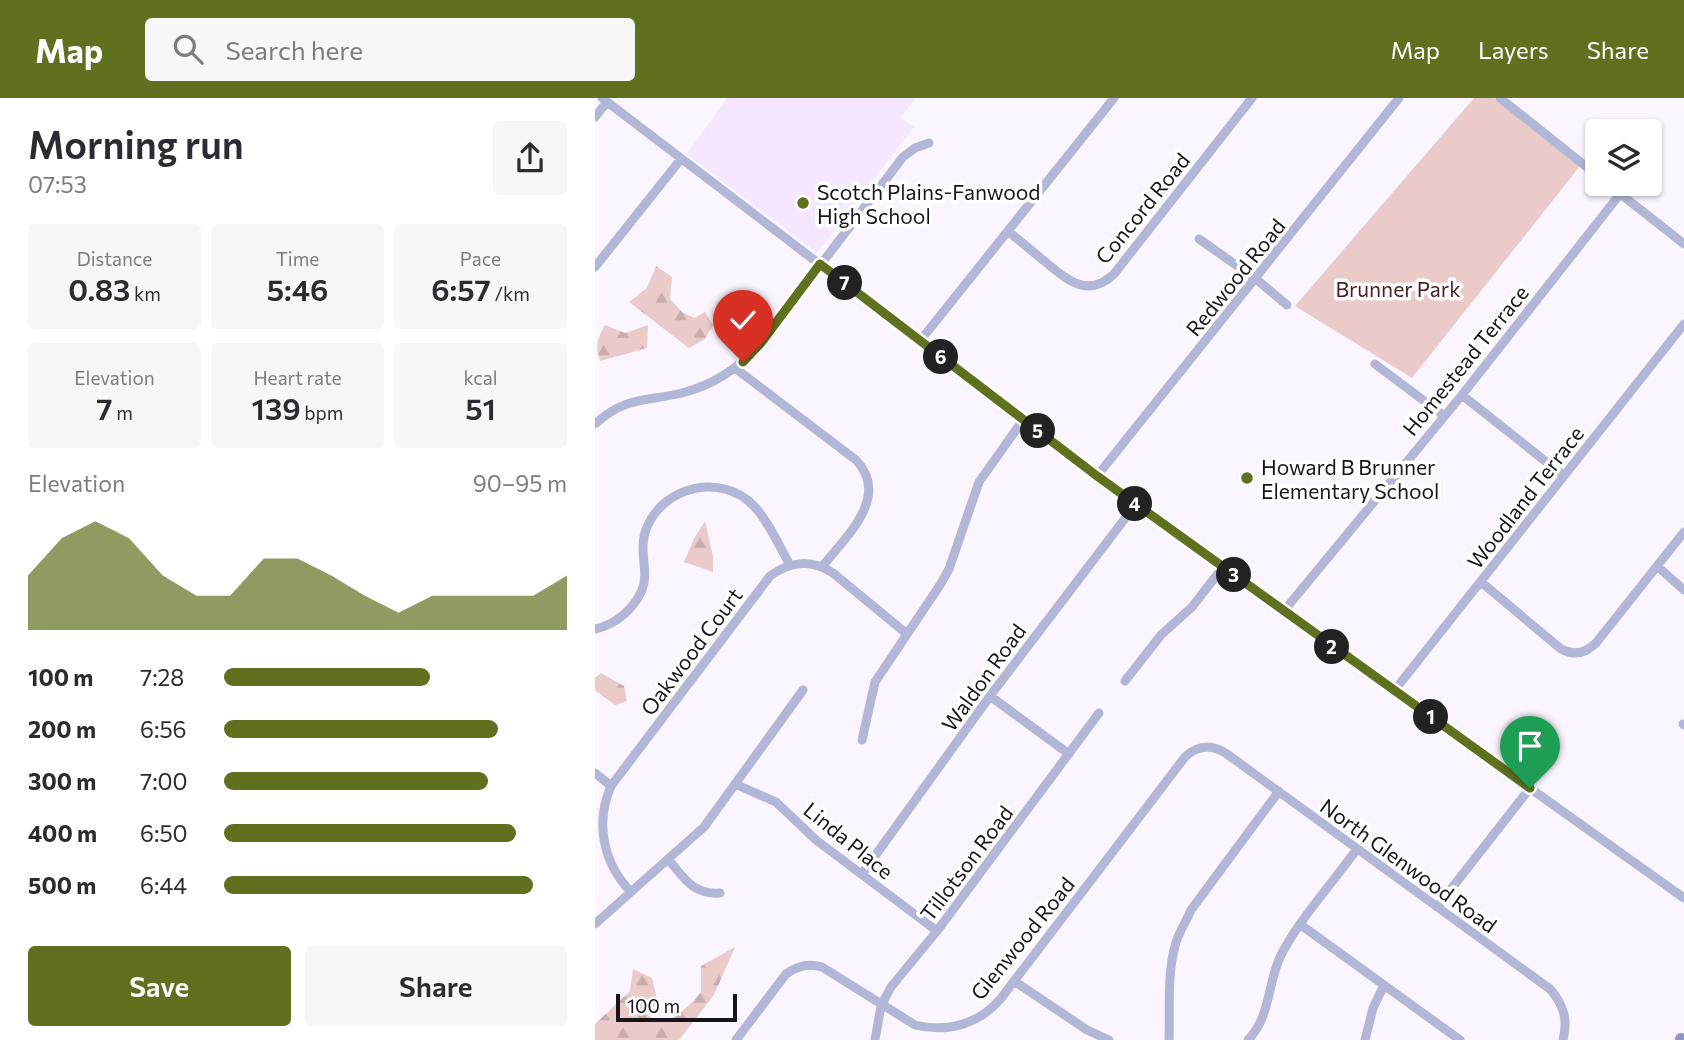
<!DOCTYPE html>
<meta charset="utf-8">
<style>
body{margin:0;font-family:Commissioner,sans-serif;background:#f7f7f7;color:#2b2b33;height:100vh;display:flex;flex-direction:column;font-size:26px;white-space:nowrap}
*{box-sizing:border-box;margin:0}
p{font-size:23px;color:#7c7c81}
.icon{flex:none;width:38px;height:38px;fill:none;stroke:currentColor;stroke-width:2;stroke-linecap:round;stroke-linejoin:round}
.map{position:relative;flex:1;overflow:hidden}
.panel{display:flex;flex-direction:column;background:#fff;width:595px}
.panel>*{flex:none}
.tools{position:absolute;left:990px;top:21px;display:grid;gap:14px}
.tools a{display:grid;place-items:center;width:77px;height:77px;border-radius:7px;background:#fff;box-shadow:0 2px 5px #0004;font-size:35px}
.scale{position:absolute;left:21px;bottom:18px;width:121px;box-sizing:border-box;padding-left:7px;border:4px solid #17131a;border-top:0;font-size:19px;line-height:24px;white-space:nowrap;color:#17131a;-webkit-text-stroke:5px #fff;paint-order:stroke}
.pin{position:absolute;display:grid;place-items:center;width:60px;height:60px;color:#fff;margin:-72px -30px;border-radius:50% 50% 50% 0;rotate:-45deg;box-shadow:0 0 7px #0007}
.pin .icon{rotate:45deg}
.km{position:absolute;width:35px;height:35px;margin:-18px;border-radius:50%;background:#222;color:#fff;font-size:19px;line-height:35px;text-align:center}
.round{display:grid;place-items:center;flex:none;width:74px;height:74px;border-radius:7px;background:#f7f7f7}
.overview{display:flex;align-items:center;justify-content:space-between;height:119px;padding:0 28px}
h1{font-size:38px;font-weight:600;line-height:52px}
.metrics{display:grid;grid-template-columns:repeat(3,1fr);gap:10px;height:119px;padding:7px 28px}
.metrics div{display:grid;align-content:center;border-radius:7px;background:#f7f7f7;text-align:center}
.metrics b{font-size:30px;font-weight:600}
.metrics small{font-size:19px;font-weight:400}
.metrics p{font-size:19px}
.chart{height:196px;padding:14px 28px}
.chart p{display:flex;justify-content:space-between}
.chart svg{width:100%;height:126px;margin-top:7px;fill:#5f711f;opacity:.7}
.action{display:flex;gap:14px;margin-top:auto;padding:14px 28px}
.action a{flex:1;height:80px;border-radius:7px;background:#5f711f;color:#fff;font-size:28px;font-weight:600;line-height:80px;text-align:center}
.action a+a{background:#f7f7f7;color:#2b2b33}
ul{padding:0 28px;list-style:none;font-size:23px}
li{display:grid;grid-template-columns:112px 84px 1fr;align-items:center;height:52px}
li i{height:18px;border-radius:9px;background:#5f711f}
header{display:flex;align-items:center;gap:42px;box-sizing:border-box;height:98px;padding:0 35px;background:#5f711f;color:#fff}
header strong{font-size:33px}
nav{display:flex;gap:38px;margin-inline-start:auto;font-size:24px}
.search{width:490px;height:63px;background:#f7f7f7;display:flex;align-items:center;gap:18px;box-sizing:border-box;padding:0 24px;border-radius:7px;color:#7c7c81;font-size:26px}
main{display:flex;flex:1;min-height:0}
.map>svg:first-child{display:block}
.built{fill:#f5e7ff}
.forest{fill:url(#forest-firs)}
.park{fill:#eacbca}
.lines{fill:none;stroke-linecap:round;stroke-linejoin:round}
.minor{stroke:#b2b6d7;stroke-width:9}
.secondary{stroke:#9096c5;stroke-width:12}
.route-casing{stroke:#fff;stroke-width:14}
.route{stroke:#5f711f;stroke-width:9}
.poi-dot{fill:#5f711f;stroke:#fff;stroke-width:2.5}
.labels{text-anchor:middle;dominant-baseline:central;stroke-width:7;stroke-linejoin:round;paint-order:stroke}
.poi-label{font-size:21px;fill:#17131a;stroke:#fff;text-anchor:start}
.street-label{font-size:21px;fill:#17131a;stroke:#fff}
.park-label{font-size:21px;fill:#4b1b1d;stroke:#fff}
</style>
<header>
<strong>Map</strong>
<div class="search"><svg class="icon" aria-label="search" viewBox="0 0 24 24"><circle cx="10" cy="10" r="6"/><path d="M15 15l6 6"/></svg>Search here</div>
<nav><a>Map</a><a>Layers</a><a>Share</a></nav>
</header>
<main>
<section class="panel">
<div class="overview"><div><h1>Morning run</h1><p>07:53</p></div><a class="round"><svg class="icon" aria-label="share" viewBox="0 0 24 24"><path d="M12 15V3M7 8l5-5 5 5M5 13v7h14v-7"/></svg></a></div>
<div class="metrics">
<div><p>Distance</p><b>0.83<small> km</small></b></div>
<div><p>Time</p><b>5:46</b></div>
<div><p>Pace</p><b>6:57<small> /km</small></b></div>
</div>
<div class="metrics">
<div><p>Elevation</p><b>7<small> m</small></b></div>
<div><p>Heart rate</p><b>139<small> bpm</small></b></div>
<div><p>kcal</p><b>51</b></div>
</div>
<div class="chart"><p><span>Elevation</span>90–95 m</p>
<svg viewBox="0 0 160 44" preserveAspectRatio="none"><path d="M0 44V25L10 12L20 6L30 12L40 25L50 32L60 32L70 19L80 19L90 25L100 32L110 38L120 32L130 32L140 32L150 32L160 25V44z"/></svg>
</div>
<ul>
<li><b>100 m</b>7:28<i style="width:60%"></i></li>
<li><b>200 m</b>6:56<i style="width:80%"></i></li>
<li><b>300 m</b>7:00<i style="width:77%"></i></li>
<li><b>400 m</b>6:50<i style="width:85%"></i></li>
<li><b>500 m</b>6:44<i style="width:90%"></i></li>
</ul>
<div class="action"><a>Save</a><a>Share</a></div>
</section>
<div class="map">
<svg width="1089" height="942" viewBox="0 0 1089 942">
<defs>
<pattern id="forest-firs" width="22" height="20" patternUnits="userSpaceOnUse" patternTransform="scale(1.75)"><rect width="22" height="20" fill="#eacbca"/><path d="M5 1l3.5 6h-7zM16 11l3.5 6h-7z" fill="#c8adad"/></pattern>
</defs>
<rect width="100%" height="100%" fill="#faf5fe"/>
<path class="built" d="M 132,0 L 321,0 L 305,20 L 319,29 L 222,155 L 92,56 Z"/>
<path class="forest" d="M 61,168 L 77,179 L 75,201 L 87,214 L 99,220 L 110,214 L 118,227 L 110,241 L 94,250 L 34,204 L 52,190 Z
M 10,227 L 30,235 L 53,227 L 52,250 L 5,263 C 0,248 2,241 10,227 Z
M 110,423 L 118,458 L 118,474 L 89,464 L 99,441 Z
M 6,575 L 29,588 L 32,603 L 20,607 L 0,592 L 0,580 Z
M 140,849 L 119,897 L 84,942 L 0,942 L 0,926 L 35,893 L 38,871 L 57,880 L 63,906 L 50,914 C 69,937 93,909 106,894 L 106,868 Z"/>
<path class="park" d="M 879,0 L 899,0 L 985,68 L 817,280 L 700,208 Z"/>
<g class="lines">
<path class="minor" d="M 7,0 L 502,378 L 688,514 L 1089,800
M 905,0 L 1003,78
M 0,19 L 12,4
M 1013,86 L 1089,146
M 413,133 C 425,143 436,152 448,162 C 470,180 492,202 519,176 L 657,0
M 604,141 L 661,181 L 692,207
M 0,169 L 86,61
M 325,243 L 519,0
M 780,266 L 848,317
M 140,270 L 261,362 C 296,399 251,438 227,469
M 867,297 L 969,378
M 0,326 C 31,298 50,304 87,295 C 118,287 144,270 165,246 L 308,59 L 320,50 L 334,45
M 502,378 L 804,0
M 1062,468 L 1089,492
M 886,484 L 966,551 C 979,558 991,555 1001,545 L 1089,434
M 688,514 L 867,297 L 1025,96
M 0,531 C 20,527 39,511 47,492 C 55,473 42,452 52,429 C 70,387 127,375 159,408 C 174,424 184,448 195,467
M 530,583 L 566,537 L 597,509 L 628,469
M 799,593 L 1089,226
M 395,598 L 474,656
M 1088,626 L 1089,627
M 267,642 L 280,584 L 345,487 L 354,471 L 384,384 L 428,322
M 0,675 L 16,688
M 140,686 L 181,704 L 221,742 L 342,833
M 73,761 C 89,780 98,797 125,795
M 267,776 L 395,598 L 541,406
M 36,794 C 8,765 0,725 16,688 L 175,478 C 195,463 217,461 238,475 L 312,536
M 842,809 L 935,690
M 0,826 L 109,729 L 208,592
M 706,827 L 865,942
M 419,883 L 492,932 L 514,942
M 141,942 L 191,876 C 202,868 214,865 227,869 L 320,927 C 353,935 385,926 407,899 L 590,659 C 603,647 617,646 632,656 L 955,891 C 969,907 973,922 968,942
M 280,942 L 286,908 L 296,889 L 342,833 L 504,615
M 574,942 C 575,912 572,877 580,848 C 583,835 591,824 596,812 L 684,693
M 653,942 C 676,918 672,886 686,857 C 704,822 738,784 762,751
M 770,942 L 778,910 L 789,887"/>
<path class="secondary" d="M 1086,941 L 1086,942"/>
</g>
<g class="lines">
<defs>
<path id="route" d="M 148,264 L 165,246 L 225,166 L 502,378 L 935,690"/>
</defs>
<use href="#route" class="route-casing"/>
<use href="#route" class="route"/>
</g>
<g class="poi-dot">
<circle cx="208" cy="105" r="7"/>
<circle cx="652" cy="380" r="7"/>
</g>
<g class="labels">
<g class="poi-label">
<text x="222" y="93">Scotch Plains-Fanwood<tspan x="222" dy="24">High School</tspan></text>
<text x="666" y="368">Howard B Brunner<tspan x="666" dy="24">Elementary School</tspan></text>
</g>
<g class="street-label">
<text transform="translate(547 110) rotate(-51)">Concord Road</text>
<text transform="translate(640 179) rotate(-51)">Redwood Road</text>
<text transform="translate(870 262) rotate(-51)">Homestead Terrace</text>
<text transform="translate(930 399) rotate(-52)">Woodland Terrace</text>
<text transform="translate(96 553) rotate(-53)">Oakwood Court</text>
<text transform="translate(388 579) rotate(-54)">Waldon Road</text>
<text transform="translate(254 742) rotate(39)">Linda Place</text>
<text transform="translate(371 765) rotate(-53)">Tillotson Road</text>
<text transform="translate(814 767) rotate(36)">North Glenwood Road</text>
<text transform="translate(427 840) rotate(-51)">Glenwood Road</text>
</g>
<g class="park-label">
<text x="803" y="190">Brunner Park</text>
</g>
</g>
</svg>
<div class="tools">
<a><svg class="icon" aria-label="layers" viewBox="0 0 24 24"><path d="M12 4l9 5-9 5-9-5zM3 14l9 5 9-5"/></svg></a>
</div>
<div class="scale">100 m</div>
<div class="pin" style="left:935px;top:690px;background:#1e9e55"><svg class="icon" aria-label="arrive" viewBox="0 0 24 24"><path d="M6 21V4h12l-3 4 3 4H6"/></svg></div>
<div class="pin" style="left:148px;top:264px;background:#d93025"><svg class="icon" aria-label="check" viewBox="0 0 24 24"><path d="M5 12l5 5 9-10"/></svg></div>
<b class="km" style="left:836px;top:619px">1</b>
<b class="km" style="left:737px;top:549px">2</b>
<b class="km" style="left:639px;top:477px">3</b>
<b class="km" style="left:540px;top:406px">4</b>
<b class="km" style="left:443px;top:333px">5</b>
<b class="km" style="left:346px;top:259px">6</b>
<b class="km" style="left:250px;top:185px">7</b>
</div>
</main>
